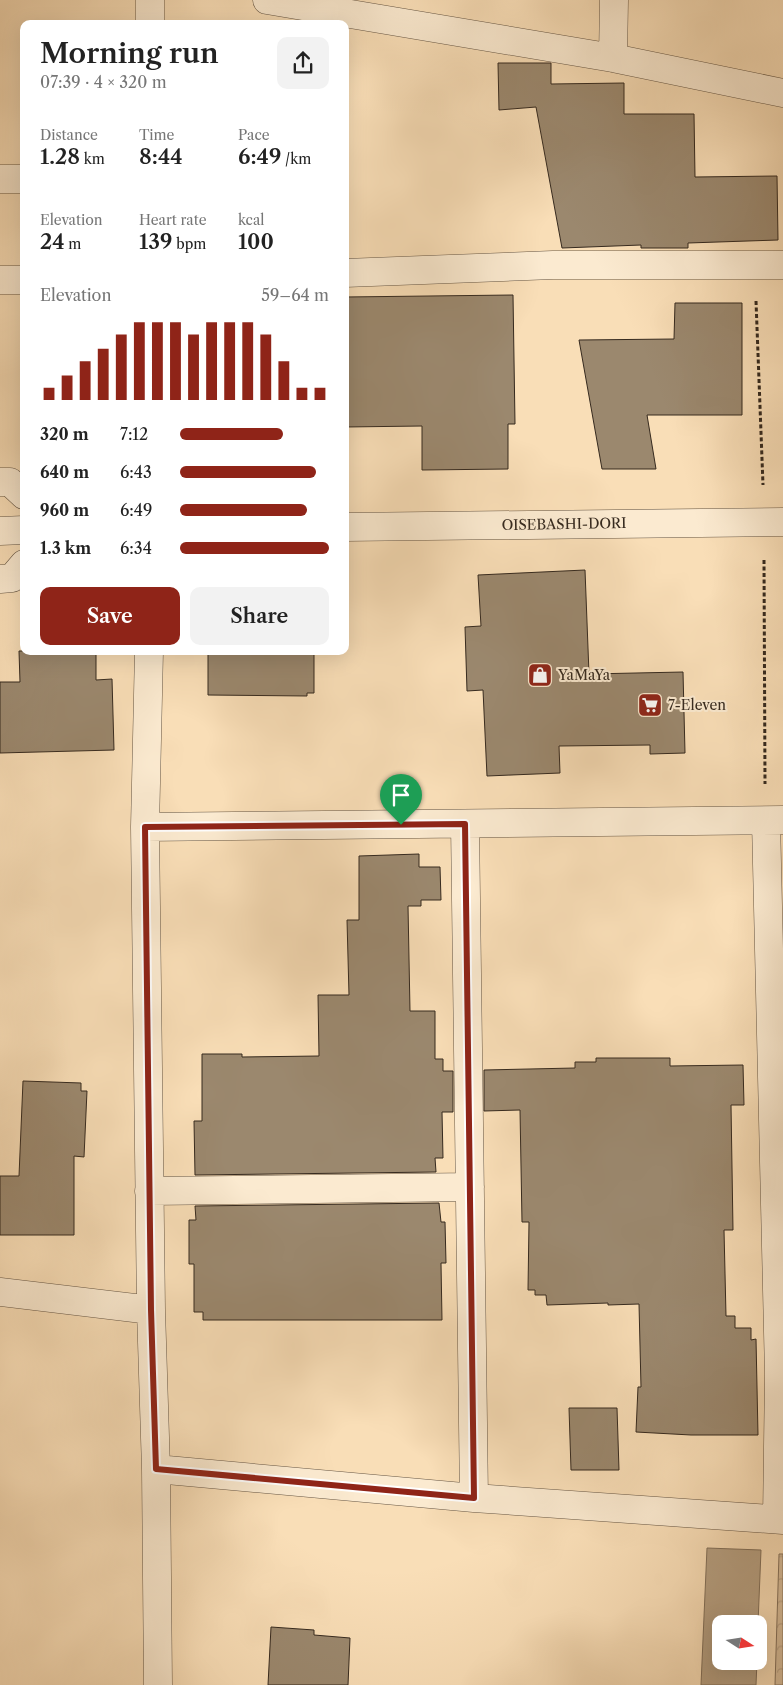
<!DOCTYPE html>
<meta charset="utf-8">
<style>
body{margin:0;font-family:"Libre Caslon Text",serif;background:#f2f2f2;color:#222;height:100vh;display:flex;flex-direction:column;font-size:19px;white-space:nowrap}
*{box-sizing:border-box;margin:0}
p{font-size:16px;color:#767676}
.icon{flex:none;width:28px;height:28px;fill:none;stroke:currentColor;stroke-width:2;stroke-linecap:round;stroke-linejoin:round}
.map{position:relative;flex:1;overflow:hidden}
.drawer{position:absolute;left:20px;top:20px;width:329px;height:635px;display:flex;flex-direction:column;background:#fff;border-radius:10px;box-shadow:0 5px 20px #0002}
.drawer>*{flex:none}
.needle{width:32px;rotate:102deg}
.controls{position:absolute;left:712px;top:1615px;display:grid;gap:10px}
.controls a{display:grid;place-items:center;width:55px;height:55px;border-radius:10px;background:#fff;box-shadow:0 5px 20px #0002;font-size:25px}
.pin{position:absolute;display:grid;place-items:center;width:42px;height:42px;color:#fff;margin:-51px -21px;border-radius:50% 50% 50% 0;rotate:-45deg;box-shadow:0 0 5px #0007}
.pin .icon{rotate:45deg}
.round{display:grid;place-items:center;flex:none;width:52px;height:52px;border-radius:10px;background:#f2f2f2}
.head{display:flex;align-items:center;justify-content:space-between;height:85px;padding:0 20px}
h1{font-size:28px;font-weight:600;line-height:38px}
.metrics{display:grid;grid-template-columns:repeat(3,1fr);gap:8px;height:85px;padding:5px 20px}
.metrics div{display:grid;align-content:center}
.metrics b{font-size:21px;font-weight:600}
.metrics small{font-size:14px;font-weight:400}
.metrics p{font-size:14px}
.chart{height:140px;padding:10px 20px}
.chart p{display:flex;justify-content:space-between}
.chart svg{width:100%;height:90px;margin-top:5px;stroke:#8f2418;stroke-width:6}
.primary-button{display:flex;gap:10px;margin-top:auto;padding:10px 20px}
.primary-button a{flex:1;height:58px;border-radius:10px;background:#8f2418;color:#fff;font-size:20px;font-weight:600;line-height:58px;text-align:center}
.primary-button a+a{background:#f2f2f2;color:#222}
ul{padding:0 20px;list-style:none;font-size:16px}
li{display:grid;grid-template-columns:80px 60px 1fr;align-items:center;height:38px}
li i{height:12px;border-radius:6px;background:#8f2418}
.map>svg:first-child{display:block}
.park{fill:url(#park-crowns);stroke:#87745e}
.water{fill:#b7a183;stroke:#83715b}
.building{fill:#9b886e;stroke:#362a1f}
.lines{fill:none;stroke-linecap:round;stroke-linejoin:round}
.minor-casing{stroke:#675745;stroke-width:29}
.path{stroke:#362a1f;stroke-width:3;stroke-dasharray:4 2.5;stroke-linecap:butt}
.minor{stroke:#fbead0;stroke-width:28}
.route-casing{stroke:#fff;stroke-width:10}
.route{stroke:#8f2418;stroke-width:6}
.labels{text-anchor:middle;dominant-baseline:central;stroke-width:4;stroke-linejoin:round;paint-order:stroke}
.street-label{font-size:14px;fill:#362a1f;stroke:#fbead0}
.poi-label{font-size:14px;fill:#362a1f;stroke:#fbead0;text-anchor:start}
</style>
<div class="map">
<svg width="783" height="1685" viewBox="0 0 783 1685">
<defs>
<pattern id="park-crowns" width="20" height="18" patternUnits="userSpaceOnUse" patternTransform="scale(1.25)"><rect width="20" height="18" fill="#d8bf9d"/><path d="M2 6a3 3 0 1 1 6 0M12 15a3 3 0 1 1 6 0" fill="none" stroke="#baa487"/></pattern>
</defs>
<rect width="100%" height="100%" fill="#f9deb7"/>
<filter id="stains"><feTurbulence type="fractalNoise" baseFrequency=".004" numOctaves="4"/><feColorMatrix values="0 0 0 0 .2 0 0 0 0 .09 0 0 0 0 .02 0 0 0 .5 -.17"/></filter>
<radialGradient id="worn" r=".72"><stop offset=".6" stop-color="#630" stop-opacity="0"/><stop offset="1" stop-color="#630" stop-opacity=".3"/></radialGradient>
<path class="park" d="M 779,1554 L 783,1554 L 783,1685 L 775,1685 Z"/>
<path class="water" d="M 707,1548 L 761,1550 L 758,1624 L 721,1624 L 721,1661 L 757,1661 L 756,1685 L 701,1685 Z"/>
<path class="building" d="M 498,63 L 551,63 L 551,84 L 624,83 L 624,114 L 694,114 L 695,177 L 777,176 L 778,240 L 688,243 L 688,248 L 641,248 L 641,245 L 562,248 L 536,107 L 499,110 Z
M 513,295 L 515,424 L 508,424 L 508,469 L 422,470 L 422,426 L 345,427 L 345,297 Z
M 675,303 L 742,303 L 742,415 L 647,415 L 656,469 L 602,469 L 579,340 L 674,339 Z
M 585,570 L 589,674 L 683,672 L 685,753 L 650,754 L 650,745 L 559,746 L 560,773 L 487,776 L 483,690 L 467,691 L 465,627 L 481,626 L 478,575 Z
M 19,651 L 96,651 L 96,680 L 112,679 L 114,750 L 0,753 L 0,682 L 20,682 Z
M 208,651 L 314,651 L 314,693 L 307,693 L 307,696 L 208,695 Z
M 419,854 L 419,867 L 440,867 L 441,900 L 421,900 L 421,906 L 408,906 L 410,1011 L 435,1011 L 435,1059 L 443,1059 L 443,1071 L 453,1071 L 453,1112 L 442,1112 L 443,1158 L 435,1158 L 436,1172 L 195,1175 L 194,1121 L 202,1121 L 202,1054 L 242,1054 L 242,1057 L 319,1056 L 318,995 L 349,995 L 347,920 L 359,920 L 359,856 Z
M 596,1058 L 670,1058 L 670,1066 L 743,1065 L 744,1105 L 731,1105 L 733,1230 L 724,1230 L 726,1316 L 735,1316 L 735,1328 L 751,1328 L 751,1340 L 756,1339 L 758,1435 L 691,1435 L 636,1432 L 638,1387 L 641,1387 L 639,1304 L 608,1305 L 608,1303 L 547,1305 L 546,1295 L 535,1295 L 535,1290 L 528,1290 L 529,1222 L 522,1222 L 520,1110 L 484,1111 L 484,1070 L 575,1068 L 575,1062 L 596,1062 Z
M 23,1081 L 81,1083 L 81,1091 L 87,1091 L 84,1157 L 74,1156 L 74,1235 L 0,1235 L 0,1176 L 19,1176 Z
M 439,1203 L 441,1222 L 445,1222 L 446,1263 L 441,1263 L 442,1320 L 203,1320 L 203,1312 L 194,1312 L 194,1264 L 189,1264 L 189,1220 L 196,1220 L 195,1206 Z
M 569,1408 L 617,1408 L 619,1470 L 571,1470 Z
M 271,1627 L 314,1630 L 314,1635 L 350,1638 L 348,1685 L 268,1685 Z"/>
<g class="lines">
<defs>
<path id="minor" d="M 267,0 L 613,58 L 783,93
M 150,24 L 150,0
M 613,58 L 614,0
M 0,179 L 24,179
M 345,273 L 553,265 L 783,265
M 0,280 L 24,280
M 0,482 L 10,482 L 24,495
M 345,527 L 783,522
M 0,531 L 24,530
M 0,579 L 12,578 L 24,564
M 149,651 L 145,827 L 151,1310 L 156,1469 L 158,1685
M 766,821 L 779,1374 L 777,1519
M 465,824 L 474,1498
M 145,827 L 783,820
M 149,1191 L 470,1187
M 0,1292 L 151,1310
M 156,1469 L 474,1498 L 783,1520"/>
</defs>
<use href="#minor" class="minor-casing"/>
<path class="path" d="M 756,301 L 763,485
M 764,560 L 765,784"/>
<use href="#minor" class="minor"/>
</g>
<g class="lines">
<defs>
<path id="route" d="M 465,824 L 474,1498 L 156,1469 L 151,1310 L 145,827 Z"/>
</defs>
<use href="#route" class="route-casing"/>
<use href="#route" class="route"/>
</g>
<defs>
<symbol id="shop-square" viewBox="-11 -11 22 22"><rect x="-9" y="-9" width="18" height="18" rx="4" fill="#8f2418" stroke="#fbead0"/><path d="M-5-2.5h2.3a2.7 3.5 0 0 1 5.4 0H5L5.5 6h-11ZM-1.5-2.5h3a1.5 2.3 0 0 0-3 0Z" fill="#fff"/></symbol>
<symbol id="supermarket-square" viewBox="-11 -11 22 22"><rect x="-9" y="-9" width="18" height="18" rx="4" fill="#8f2418" stroke="#fbead0"/><path d="M-6-5.5h2.5l.6 2H6L4.5 2H-2.5L-4.4-4H-6ZM-1.5 3.2a1.3 1.3 0 1 0 .1 0ZM3 3.2a1.3 1.3 0 1 0 .1 0Z" fill="#fff"/></symbol>
</defs>
<g fill-rule="evenodd">
<use href="#shop-square" x="526" y="661" width="28" height="28"/>
<use href="#supermarket-square" x="636" y="691" width="28" height="28"/>
</g>
<g class="labels">
<g class="street-label">
<text transform="translate(564 524) rotate(-1)">OISEBASHI-DORI</text>
</g>
<g class="poi-label">
<text x="558" y="675">YaMaYa</text>
<text x="668" y="705">7-Eleven</text>
</g>
</g>
<rect width="100%" height="100%" filter="url(#stains)"/>
<rect width="100%" height="100%" fill="url(#worn)"/>
</svg>
<div class="controls">
<a><svg class="needle" viewBox="-14 -14 28 28"><path d="M0-13l5 13h-10z" fill="#e53935"/><path d="M0 13l5-13h-10z" fill="#767676"/></svg></a>
</div>
<div class="pin" style="left:401px;top:825px;background:#1e9e55"><svg class="icon" aria-label="arrive" viewBox="0 0 24 24"><path d="M6 21V4h12l-3 4 3 4H6"/></svg></div>
<section class="drawer">
<div class="head"><div><h1>Morning run</h1><p>07:39 · 4 × 320 m</p></div><a class="round"><svg class="icon" aria-label="share" viewBox="0 0 24 24"><path d="M12 15V3M7 8l5-5 5 5M5 13v7h14v-7"/></svg></a></div>
<div class="metrics">
<div><p>Distance</p><b>1.28<small> km</small></b></div>
<div><p>Time</p><b>8:44</b></div>
<div><p>Pace</p><b>6:49<small> /km</small></b></div>
</div>
<div class="metrics">
<div><p>Elevation</p><b>24<small> m</small></b></div>
<div><p>Heart rate</p><b>139<small> bpm</small></b></div>
<div><p>kcal</p><b>100</b></div>
</div>
<div class="chart"><p><span>Elevation</span>59–64 m</p>
<svg viewBox="0 0 160 44" preserveAspectRatio="none"><path d="M5 44V38M15 44V32M25 44V25M35 44V19M45 44V12M55 44V6M65 44V6M75 44V6M85 44V12M95 44V6M105 44V6M115 44V6M125 44V12M135 44V25M145 44V38M155 44V38"/></svg>
</div>
<ul>
<li><b>320 m</b>7:12<i style="width:69%"></i></li>
<li><b>640 m</b>6:43<i style="width:91%"></i></li>
<li><b>960 m</b>6:49<i style="width:85%"></i></li>
<li><b>1.3 km</b>6:34<i style="width:100%"></i></li>
</ul>
<div class="primary-button"><a>Save</a><a>Share</a></div>
</section>
</div>
